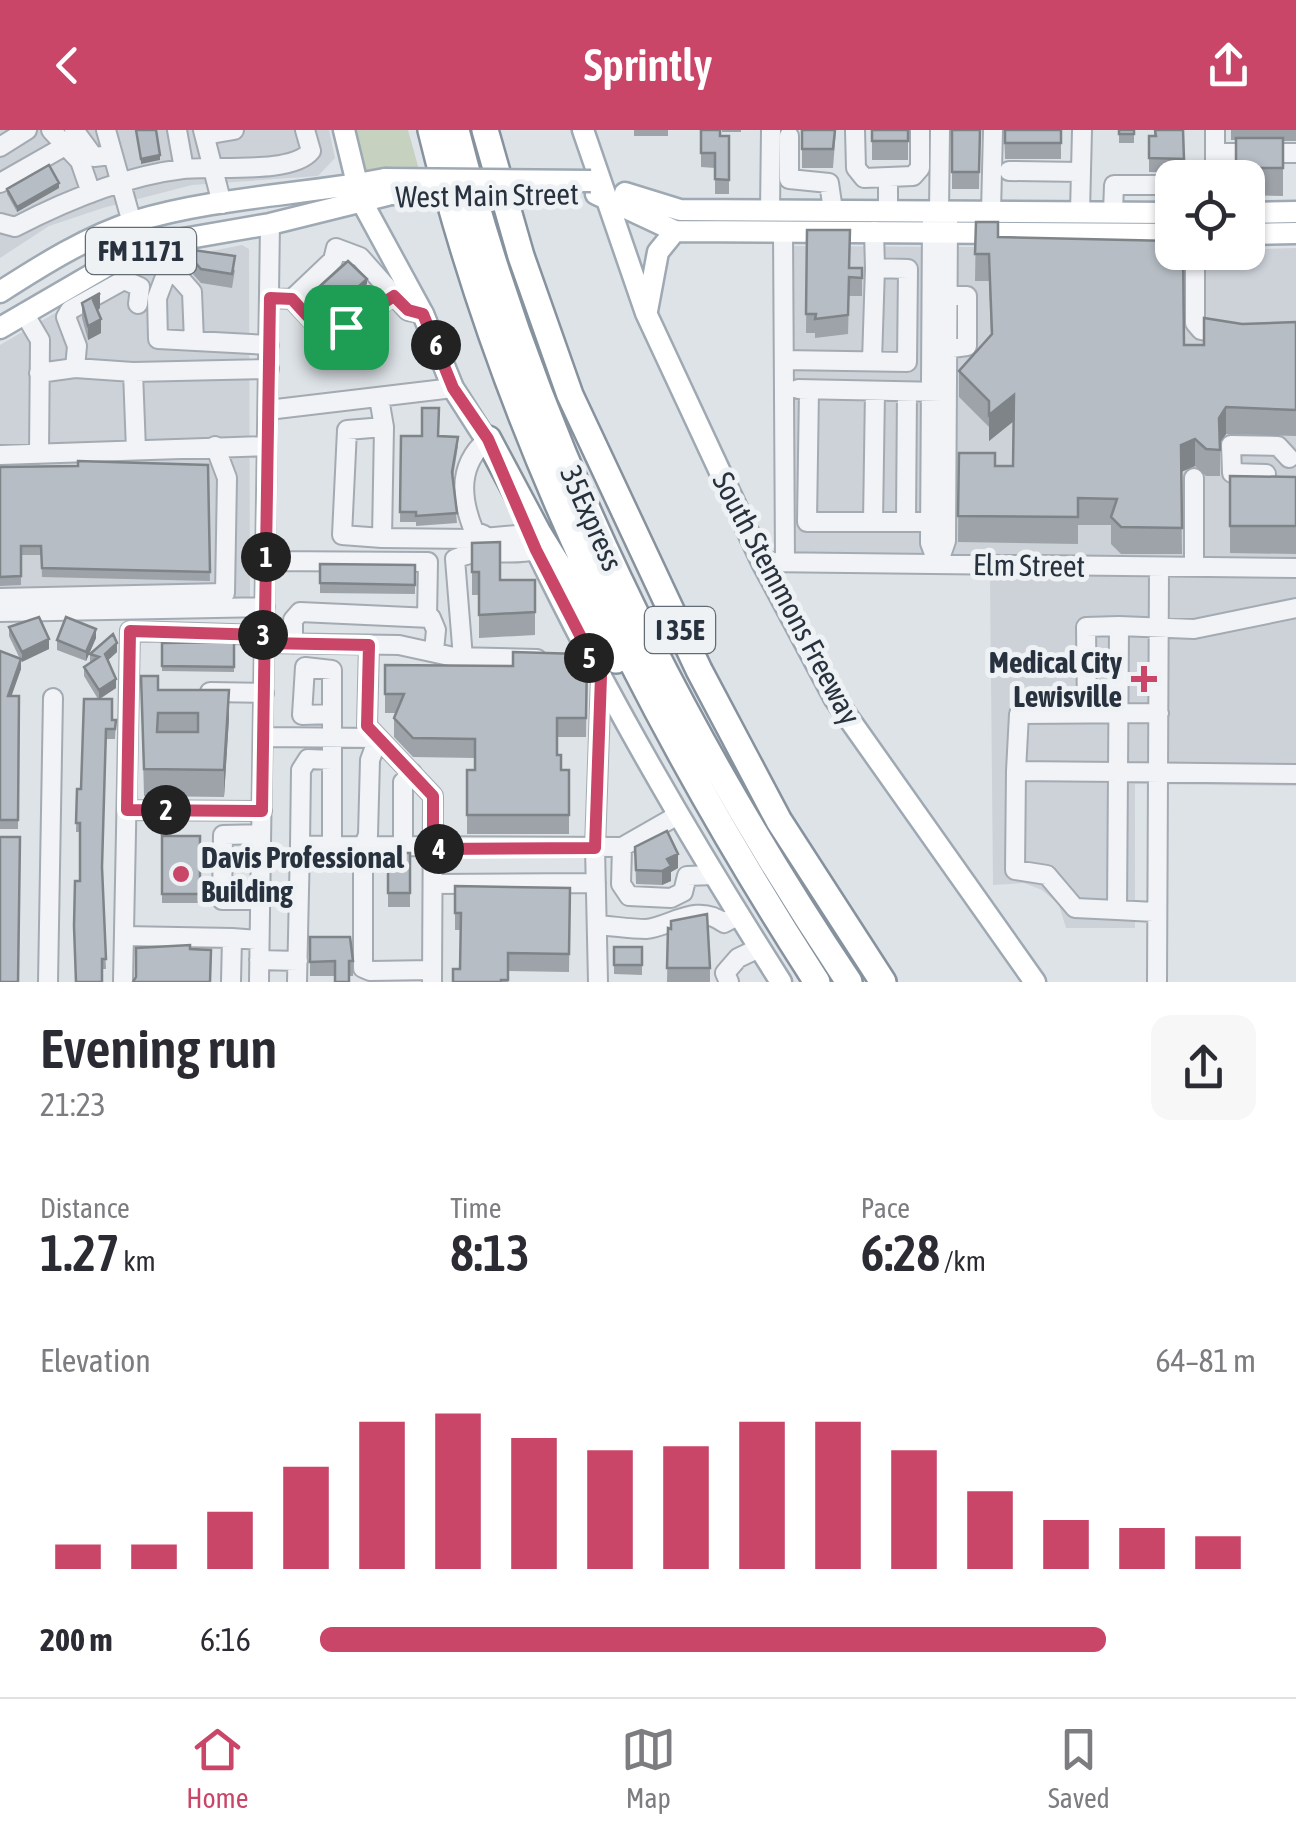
<!DOCTYPE html>
<meta charset="utf-8">
<style>
body{margin:0;font-family:"Asap Condensed",sans-serif;background:#f7f7f7;color:#2b2b33;height:100vh;display:flex;flex-direction:column;font-size:38px;white-space:nowrap}
*{box-sizing:border-box;margin:0}
p{font-size:32px;color:#7c7c81}
.icon{flex:none;width:55px;height:55px;fill:none;stroke:currentColor;stroke-width:2;stroke-linecap:round;stroke-linejoin:round}
.map{position:relative;height:852px;overflow:hidden}
.details{display:flex;flex-direction:column;background:#fff;flex:1}
.details>*{flex:none}
.fabs{position:absolute;left:1155px;top:30px;display:grid;gap:20px}
.fabs a{display:grid;place-items:center;width:110px;height:110px;border-radius:20px;background:#fff;box-shadow:0 2px 8px #0004;font-size:50px}
.pin{position:absolute;display:grid;place-items:center;width:85px;height:85px;color:#fff;margin:-42px;border-radius:20px;box-shadow:0 5px 15px #0006}
.km{position:absolute;width:50px;height:50px;margin:-25px;border-radius:50%;background:#222;color:#fff;font-size:28px;line-height:50px;text-align:center}
.round{display:grid;place-items:center;flex:none;width:105px;height:105px;border-radius:20px;background:#f7f7f7}
.summary{display:flex;align-items:center;justify-content:space-between;height:170px;padding:0 40px}
h1{font-size:55px;font-weight:600;line-height:75px}
.metrics{display:grid;grid-template-columns:repeat(3,1fr);gap:15px;height:170px;padding:10px 40px}
.metrics div{display:grid;align-content:center}
.metrics b{font-size:50px;font-weight:600}
.metrics small{font-size:28px;font-weight:400}
.metrics p{font-size:28px}
.chart{height:280px;padding:20px 40px}
.chart p{display:flex;justify-content:space-between}
.chart svg{width:100%;height:180px;margin-top:10px;stroke:#ca4668;stroke-width:6}
ul{padding:0 40px;list-style:none;font-size:32px}
li{display:grid;grid-template-columns:160px 120px 1fr;align-items:center;height:75px}
li i{height:25px;border-radius:12px;background:#ca4668}
header{display:flex;justify-content:space-between;align-items:center;height:130px;padding:0 40px;background:#ca4668;color:#fff;font-size:45px;font-weight:600}
.dock{display:flex;justify-content:space-around;align-items:center;height:140px;border-top:2px solid #e1e1e2;background:#fff;font-size:28px;color:#7c7c81}
.dock a{display:grid;justify-items:center;gap:5px}
.dock .active{color:#ca4668}
.map>svg:first-child{display:block}
.built{fill:#cdd2d9}
.green{fill:#c6d1c0}
.lines{fill:none;stroke-linecap:round;stroke-linejoin:round}
.minor-casing{stroke:#a4aab2;stroke-width:22}
.major-casing{stroke:#9ea9b3;stroke-width:25}
.highway-casing{stroke:#86929e;stroke-width:30}
.minor{stroke:#f1f3f6;stroke-width:18}
.major{stroke:#fff;stroke-width:20}
.highway{stroke:#fff;stroke-width:25}
.major-bridge-casing{stroke:#9ea9b3;stroke-width:25;stroke-linecap:butt}
.major-bridge{stroke:#fff;stroke-width:20}
.wall{fill:#9da3a9}
.shaded-wall{fill:#7f8489}
.building{fill:#b6bdc4;stroke:#7f8489;stroke-width:2.5;fill-rule:evenodd}
.route-casing{stroke:#fff;stroke-width:20}
.route{stroke:#ca4668;stroke-width:12}
.poi-dot{fill:#ca4668;stroke:#eef2f5;stroke-width:4}
.labels{text-anchor:middle;dominant-baseline:central;stroke-width:10;stroke-linejoin:round;paint-order:stroke}
.shield{fill:#eef2f5;stroke:#636c75;stroke-width:2.5}
.shield-label{font-size:28px;font-weight:bold;fill:#28323e}
.street-label{font-size:30px;fill:#28323e;stroke:#eef2f5}
.poi-label{font-size:30px;font-weight:bold;fill:#28323e;stroke:#eef2f5;text-anchor:end}
</style>
<header><svg class="icon" aria-label="back" viewBox="0 0 24 24"><path d="M15 5l-7 7 7 7"/></svg>Sprintly<svg class="icon" aria-label="share" viewBox="0 0 24 24"><path d="M12 15V3M7 8l5-5 5 5M5 13v7h14v-7"/></svg></header>
<div class="map">
<svg width="1296" height="852" viewBox="0 0 1296 852">
<rect width="100%" height="100%" fill="#dee3e8"/>
<path class="built" d="M 0,0 L 329,0 L 335,28 L 318,46 L 192,55 L 103,78 L 49,96 L 0,128 Z
M 242,115 L 249,119 L 250,476 L 0,478 L 0,215 L 136,136 Z
M 793,116 L 1172,118 L 1172,122 L 1296,118 L 1296,656 L 1135,654 L 1135,798 L 1066,798 L 1059,775 L 1042,760 L 1024,753 L 993,755 L 990,445 L 791,442 Z"/>
<path class="green" d="M 354,0 L 408,0 L 421,47 L 367,67 Z"/>
<g class="lines">
<defs>
<path id="minor" d="M 51,0 L 80,31 L 91,63
M 74,0 L 94,27 L 112,25
M 106,0 L 132,93
M 177,0 L 184,39
M 203,0 L 222,74
M 855,0 L 856,38 L 864,48 L 913,46 L 920,38 L 920,0
M 1215,0 L 1215,48
M 205,5 L 234,0
M 789,6 L 789,49 L 829,53 L 833,80
M 0,17 L 27,0
M 1215,23 L 1296,23
M 1009,41 L 1081,42
M 888,48 L 888,81
M 0,53 L 65,16
M 770,80 L 771,0
M 939,81 L 940,0
M 991,82 L 993,0
M 1080,82 L 1082,0
M 1113,82 L 1114,55 L 1172,55
M 932,91 L 930,413 L 938,434
M 0,93 L 15,97 C 67,70 125,46 183,39 C 213,35 292,45 311,21 L 305,0
M 783,101 L 785,432
M 161,113 L 169,136 L 157,168 L 158,209 L 269,215
M 1195,122 L 1195,193 L 1201,200 L 1226,205
M 169,136 L 192,162 L 194,211
M 270,168 L 292,169 L 333,130 L 336,118 L 360,127 L 408,181 L 423,184
M 292,169 L 322,201 L 346,197 L 394,165
M 24,183 L 40,210 L 39,324
M 937,220 L 967,216 L 967,166 L 938,166
M 784,230 L 907,232 L 908,139 L 875,138 L 874,101
M 872,231 L 875,138
M 75,238 L 77,216 L 66,187 L 70,180 L 124,150 L 140,157 L 138,174
M 39,243 L 75,238 L 133,242
M 798,259 L 942,262
M 809,260 L 807,392 L 930,392
M 379,268 L 384,297 L 382,408 L 342,405 L 347,300 L 384,297
M 268,280 L 453,258
M 136,320 L 133,242 L 269,239
M 0,325 L 267,316
M 1266,344 L 1232,343 L 1231,315 L 1278,316 L 1289,328
M 1194,348 L 1194,437
M 873,392 L 875,261
M 906,392 L 907,262
M 484,405 L 474,401 C 460,367 458,334 488,309
M 382,408 L 472,409 L 538,403
M 266,431 L 428,432 L 427,488
M 762,432 L 1296,438
M 938,434 L 946,411 L 948,91
M 0,468 L 225,463 L 227,348 L 215,316
M 1296,478 L 1194,499 L 1119,496 L 1118,642 L 1296,644
M 0,482 L 265,477
M 264,513 L 399,515 L 454,527 L 537,529
M 293,514 L 293,490 L 300,482 L 431,488 L 436,500 L 434,521
M 369,515 L 367,596 L 433,666 L 432,852
M 463,528 L 455,429 C 483,416 508,427 536,420
M 210,562 L 264,563
M 1087,583 L 1086,497 L 1119,496
M 332,584 L 302,585 L 305,537 L 332,540 L 332,716 L 622,717 L 678,685
M 263,607 L 378,608 L 370,630 L 368,705 L 363,717 L 363,838 L 370,841 L 432,840
M 1016,641 L 1019,584 L 1159,583
M 127,680 L 262,681
M 300,715 L 301,640 L 308,629 L 332,630
M 622,717 L 621,754 L 629,766 L 671,768 L 683,762 L 687,746 L 714,745
M 403,718 L 403,652 L 412,643
M 433,754 L 596,753
M 260,770 L 222,770 L 223,705 L 261,704
M 1117,780 L 1075,778 L 1047,745 L 1015,740 L 1016,641 L 1118,642 L 1117,780 L 1154,782
M 597,795 C 613,796 630,799 646,799 C 670,797 697,772 724,793 L 739,785
M 124,806 L 232,808
M 259,830 L 298,831
M 48,852 L 53,568
M 123,852 L 130,501 L 264,505
M 231,852 L 232,808 L 259,810
M 259,852 L 270,94
M 297,852 L 300,715 L 332,716
M 598,852 L 595,718 L 601,547
M 729,852 L 725,843 L 738,828 L 759,818
M 1157,852 L 1159,437"/>
<path id="major" d="M 344,0 L 361,70 L 423,184 L 453,258 L 492,319
M 583,0 L 646,183 L 762,432 L 835,569 L 1035,852
M 625,63 L 680,80 L 1172,83
M 596,64 L 675,101 L 1172,104
M 1248,83 L 1296,82
M 1248,104 L 1296,103
M 0,162 C 42,135 88,106 136,91 C 216,67 303,65 385,49
M 647,181 L 658,122 L 675,101
M 0,198 L 117,130 L 166,112 L 270,94 L 391,64
M 536,419 C 608,569 692,712 781,852"/>
<path id="highway" d="M 431,0 C 505,305 648,590 817,852
M 456,0 C 533,306 674,590 849,852
M 485,0 L 521,126 L 570,265 L 699,540 L 779,691 L 883,852
M 488,309 L 538,403 L 616,530"/>
</defs>
<use href="#minor" class="minor-casing"/>
<use href="#major" class="major-casing"/>
<use href="#highway" class="highway-casing"/>
<use href="#minor" class="minor"/>
<use href="#major" class="major"/>
<use href="#highway" class="highway"/>
<defs>
<path id="major-bridge" d="M 385,49 L 591,51
M 391,64 L 484,64"/>
</defs>
<use href="#major-bridge" class="major-bridge-casing"/>
<use href="#major-bridge" class="major-bridge"/>
</g>
<path class="wall" d="M 634,0 L 668,0 L 668,6 L 634,6 Z
M 701,0 L 720,6 L 729,6 L 729,64 L 715,64 L 715,38 L 701,37 Z
M 722,0 L 741,0 L 741,2 L 722,2 Z
M 802,0 L 836,0 L 833,38 L 802,38 Z
M 872,0 L 908,0 L 908,30 L 872,30 Z
M 952,0 L 980,0 L 979,59 L 952,59 Z
M 1004,0 L 1061,0 L 1061,29 L 1005,29 Z
M 1119,0 L 1134,4 L 1134,13 L 1119,13 Z
M 1154,0 L 1183,0 L 1184,43 L 1149,42 L 1149,6 L 1154,6 Z
M 1231,0 L 1296,0 L 1296,11 L 1283,11 L 1283,66 L 1248,65 L 1248,48 L 1236,48 L 1236,10 L 1231,10 Z
M 59,58 L 17,82 L 7,64 L 7,59 Z
M 976,92 L 998,107 L 1184,215 L 1204,215 L 1242,194 L 1296,192 L 1296,306 L 1226,304 L 1220,313 L 1220,346 L 1206,346 L 1195,336 L 1181,342 L 1182,424 L 1121,424 L 1111,414 L 1111,395 L 1078,395 L 1078,414 L 958,412 L 959,323 L 995,336 L 1013,336 L 1013,291 L 989,311 L 989,297 L 959,267 L 959,241 L 991,205 L 989,151 L 975,151 Z
M 807,100 L 850,138 L 862,138 L 862,166 L 849,166 L 848,204 L 815,208 L 815,203 L 806,203 Z
M 192,129 L 235,140 L 232,158 L 201,153 L 192,143 Z
M 367,154 L 330,187 L 310,170 L 310,165 Z
M 82,173 L 100,178 L 97,180 L 101,203 L 88,210 L 82,188 Z
M 401,306 L 438,306 L 458,316 L 453,348 L 457,393 L 416,396 L 416,392 L 400,392 Z
M 208,335 L 210,451 L 42,447 L 41,425 L 21,425 L 21,455 L 0,456 L 0,337 Z
M 1230,346 L 1296,347 L 1296,424 L 1230,423 Z
M 472,413 L 500,450 L 535,450 L 535,505 L 479,508 L 479,465 L 472,465 Z
M 320,434 L 415,435 L 415,464 L 320,463 Z
M 9,497 L 49,519 L 21,531 L 21,539 L 11,566 L 19,566 L 18,699 L 0,699 L 0,521 L 20,529 L 9,506 Z
M 96,508 L 86,531 L 57,520 L 57,510 Z
M 234,512 L 234,542 L 162,541 L 162,513 Z
M 117,522 L 108,530 L 116,558 L 100,569 L 112,590 L 116,590 L 115,609 L 106,609 L 102,741 L 106,839 L 102,839 L 80,751 L 80,702 L 76,702 L 77,659 L 81,659 L 98,569 L 84,546 L 84,537 L 90,532 L 90,524 Z
M 587,532 L 586,607 L 557,607 L 557,625 L 561,640 L 569,640 L 569,704 L 467,704 L 467,640 L 475,640 L 475,628 L 413,627 L 394,607 L 394,588 L 397,583 L 385,583 L 385,535 L 513,536 Z
M 141,546 L 158,560 L 229,588 L 224,667 L 144,666 Z
M 162,706 L 200,706 L 200,773 L 162,773 Z
M 635,717 L 678,738 L 671,742 L 671,751 L 662,755 L 636,754 Z
M 388,723 L 410,723 L 410,777 L 388,777 Z
M 455,756 L 570,758 L 569,842 L 508,841 L 508,852 L 453,852 L 460,839 L 460,800 L 455,800 Z
M 668,798 L 710,838 L 710,852 L 667,852 Z
M 310,807 L 353,831 L 353,846 L 310,846 Z
M 614,817 L 642,817 L 642,845 L 614,844 Z"/>
<path class="shaded-wall" d="M 160,25 L 160,30 L 141,34 L 141,29 Z
M 59,53 L 59,58 L 17,82 L 17,77 Z
M 367,149 L 367,154 L 330,187 L 330,182 Z
M 100,163 L 100,178 L 93,185 L 93,170 Z
M 101,189 L 101,203 L 88,210 L 88,196 Z
M 1014,265 L 1014,291 L 989,311 L 989,285 Z
M 1226,277 L 1226,304 L 1219,314 L 1219,288 Z
M 1195,309 L 1195,336 L 1181,342 L 1181,315 Z
M 96,499 L 96,508 L 86,531 L 86,522 Z
M 49,509 L 49,519 L 22,532 L 22,522 Z
M 117,513 L 117,522 L 105,533 L 105,524 Z
M 21,529 L 21,539 L 8,576 L 8,566 Z
M 116,549 L 116,558 L 99,569 L 99,560 Z
M 229,560 L 229,588 L 224,667 L 224,640 Z
M 678,724 L 678,738 L 671,742 L 671,751 L 662,755 L 662,741 L 667,729 Z"/>
<path class="building" d="M 136,0 L 156,0 L 160,25 L 141,29 Z
M 701,0 L 720,0 L 720,6 L 729,6 L 729,50 L 715,49 L 715,23 L 701,23 Z
M 802,0 L 835,0 L 833,19 L 802,19 Z
M 872,0 L 908,0 L 908,11 L 872,11 Z
M 952,0 L 980,0 L 979,42 L 952,42 Z
M 1005,0 L 1061,0 L 1061,13 L 1005,13 Z
M 1119,0 L 1134,0 L 1134,4 L 1119,4 Z
M 1155,0 L 1183,0 L 1184,29 L 1149,28 L 1149,6 L 1156,6 Z
M 1236,8 L 1283,8 L 1283,38 L 1236,38 Z
M 49,35 L 59,53 L 17,77 L 7,59 Z
M 976,92 L 998,92 L 998,107 L 1172,111 L 1172,122 L 1183,122 L 1184,215 L 1204,215 L 1204,188 L 1242,194 L 1296,192 L 1296,280 L 1226,277 L 1219,288 L 1220,320 L 1206,319 L 1195,309 L 1181,315 L 1182,398 L 1121,397 L 1111,387 L 1117,369 L 1078,368 L 1078,387 L 958,386 L 959,323 L 995,323 L 995,336 L 1013,336 L 1014,265 L 989,285 L 989,271 L 959,241 L 992,204 L 989,124 L 975,124 Z
M 807,100 L 850,100 L 849,138 L 862,138 L 862,148 L 849,147 L 848,185 L 815,189 L 816,184 L 806,184 Z
M 193,120 L 235,126 L 232,144 L 201,139 L 192,129 Z
M 348,131 L 367,149 L 330,182 L 310,165 Z
M 100,163 L 93,170 L 101,189 L 88,196 L 82,173 Z
M 422,278 L 439,278 L 438,306 L 458,307 L 452,342 L 457,383 L 416,386 L 416,382 L 400,382 L 401,306 L 422,306 Z
M 78,331 L 208,335 L 210,442 L 42,438 L 41,416 L 21,416 L 21,446 L 0,447 L 0,337 L 78,336 Z
M 1230,346 L 1296,347 L 1296,396 L 1230,396 Z
M 500,412 L 500,450 L 535,450 L 535,482 L 479,485 L 479,442 L 472,442 L 472,413 Z
M 320,434 L 415,435 L 415,455 L 320,453 Z
M 39,487 L 49,509 L 22,522 L 9,497 Z
M 66,487 L 96,499 L 86,522 L 57,510 Z
M 113,504 L 117,513 L 105,524 L 116,549 L 99,560 L 84,537 L 99,527 L 90,524 Z
M 234,512 L 234,537 L 162,536 L 162,513 Z
M 0,521 L 21,529 L 8,566 L 19,566 L 18,690 L 0,690 Z
M 513,522 L 579,524 L 587,532 L 586,588 L 557,588 L 557,625 L 561,625 L 561,640 L 569,640 L 569,685 L 467,685 L 467,640 L 475,640 L 475,609 L 413,608 L 394,588 L 404,564 L 385,564 L 385,535 L 513,536 Z
M 141,546 L 158,546 L 158,560 L 229,560 L 224,640 L 144,639 ZM 158,583 L 198,583 L 198,602 L 157,602 Z
M 84,569 L 112,569 L 112,590 L 116,590 L 115,599 L 106,599 L 102,737 L 106,829 L 102,829 L 102,852 L 76,852 L 74,796 L 75,751 L 80,751 L 80,693 L 76,693 L 77,659 L 81,659 Z
M 667,701 L 678,724 L 667,729 L 671,736 L 662,741 L 636,740 L 635,717 Z
M 162,706 L 200,706 L 200,764 L 162,764 Z
M 0,707 L 20,707 L 18,852 L 0,852 Z
M 388,723 L 410,723 L 410,763 L 388,763 Z
M 455,756 L 570,758 L 569,824 L 508,823 L 508,850 L 501,850 L 501,852 L 453,852 L 453,839 L 460,839 L 461,783 L 455,783 Z
M 707,784 L 710,838 L 667,838 L 668,798 L 671,799 L 671,791 Z
M 310,807 L 350,807 L 353,831 L 349,831 L 349,852 L 335,852 L 335,831 L 310,832 Z
M 190,815 L 190,819 L 211,820 L 210,852 L 133,852 L 136,847 L 136,818 Z
M 614,817 L 642,817 L 642,835 L 614,835 Z"/>
<g class="lines">
<defs>
<path id="route" d="M 346,197 L 322,202 L 292,169 L 270,168 C 267,339 264,510 262,681 L 127,680 L 130,501 L 264,505 L 264,513 L 369,515 L 367,596 L 433,666 L 433,719 L 595,718 L 601,546 L 536,420 L 488,309 L 453,258 L 423,184 L 408,180 L 394,166 L 346,197"/>
</defs>
<use href="#route" class="route-casing"/>
<use href="#route" class="route"/>
</g>
<g class="poi-dot">
<path d="M1139 534h10v10h10v10h-10v10h-10v-10h-10v-10h10z"/>
<circle cx="181" cy="744" r="10"/>
</g>
<g class="labels">
<g class="shield">
<rect x="86" y="98" width="110" height="46" rx="8"/>
<rect x="645" y="477" width="70" height="46" rx="8"/>
</g>
<g class="shield-label">
<text x="141" y="121">FM 1171</text>
<text x="680" y="500">I 35E</text>
</g>
<g class="street-label">
<text transform="translate(487 65) rotate(-1)">West Main Street</text>
<text transform="translate(592 388) rotate(66)">35Express</text>
<text transform="translate(1029 435) rotate(1)">Elm Street</text>
<text transform="translate(787 468) rotate(62)">South Stemmons Freeway</text>
</g>
<g class="poi-label">
<text x="1122" y="532">Medical City<tspan x="1122" dy="34">Lewisville</tspan></text>
<text x="201" y="727" text-anchor="start">Davis Professional<tspan x="201" dy="34">Building</tspan></text>
</g>
</g>
</svg>
<div class="fabs">
<a><svg class="icon" aria-label="locate" viewBox="0 0 24 24"><circle cx="12" cy="12" r="6"/><path d="M12 2v4M12 18v4M2 12h4M18 12h4"/></svg></a>
</div>
<div class="pin" style="left:346px;top:197px;background:#1e9e55"><svg class="icon" aria-label="arrive" viewBox="0 0 24 24"><path d="M6 21V4h12l-3 4 3 4H6"/></svg></div>
<b class="km" style="left:266px;top:427px">1</b>
<b class="km" style="left:166px;top:680px">2</b>
<b class="km" style="left:263px;top:505px">3</b>
<b class="km" style="left:439px;top:719px">4</b>
<b class="km" style="left:589px;top:528px">5</b>
<b class="km" style="left:436px;top:215px">6</b>
</div>
<section class="details">
<div class="summary"><div><h1>Evening run</h1><p>21:23</p></div><a class="round"><svg class="icon" aria-label="share" viewBox="0 0 24 24"><path d="M12 15V3M7 8l5-5 5 5M5 13v7h14v-7"/></svg></a></div>
<div class="metrics">
<div><p>Distance</p><b>1.27<small> km</small></b></div>
<div><p>Time</p><b>8:13</b></div>
<div><p>Pace</p><b>6:28<small> /km</small></b></div>
</div>
<div class="chart"><p><span>Elevation</span>64–81 m</p>
<svg viewBox="0 0 160 44" preserveAspectRatio="none"><path d="M5 44V38M15 44V38M25 44V30M35 44V19M45 44V8M55 44V6M65 44V12M75 44V15M85 44V14M95 44V8M105 44V8M115 44V15M125 44V25M135 44V32M145 44V34M155 44V36"/></svg>
</div>
<ul>
<li><b>200 m</b>6:16<i style="width:84%"></i></li>
</ul>
</section>
<nav class="dock">
<a class="active"><svg class="icon" aria-label="home" viewBox="0 0 24 24"><path d="M3 11l9-7 9 7M6 9v11h12V9"/></svg>Home</a>
<a><svg class="icon" aria-label="map" viewBox="0 0 24 24"><path d="M3 6l6-2 6 2 6-2v14l-6 2-6-2-6 2zM9 4v14M15 6v14"/></svg>Map</a>
<a><svg class="icon" aria-label="saved" viewBox="0 0 24 24"><path d="M7 4h10v16l-5-4-5 4z"/></svg>Saved</a>
</nav>
